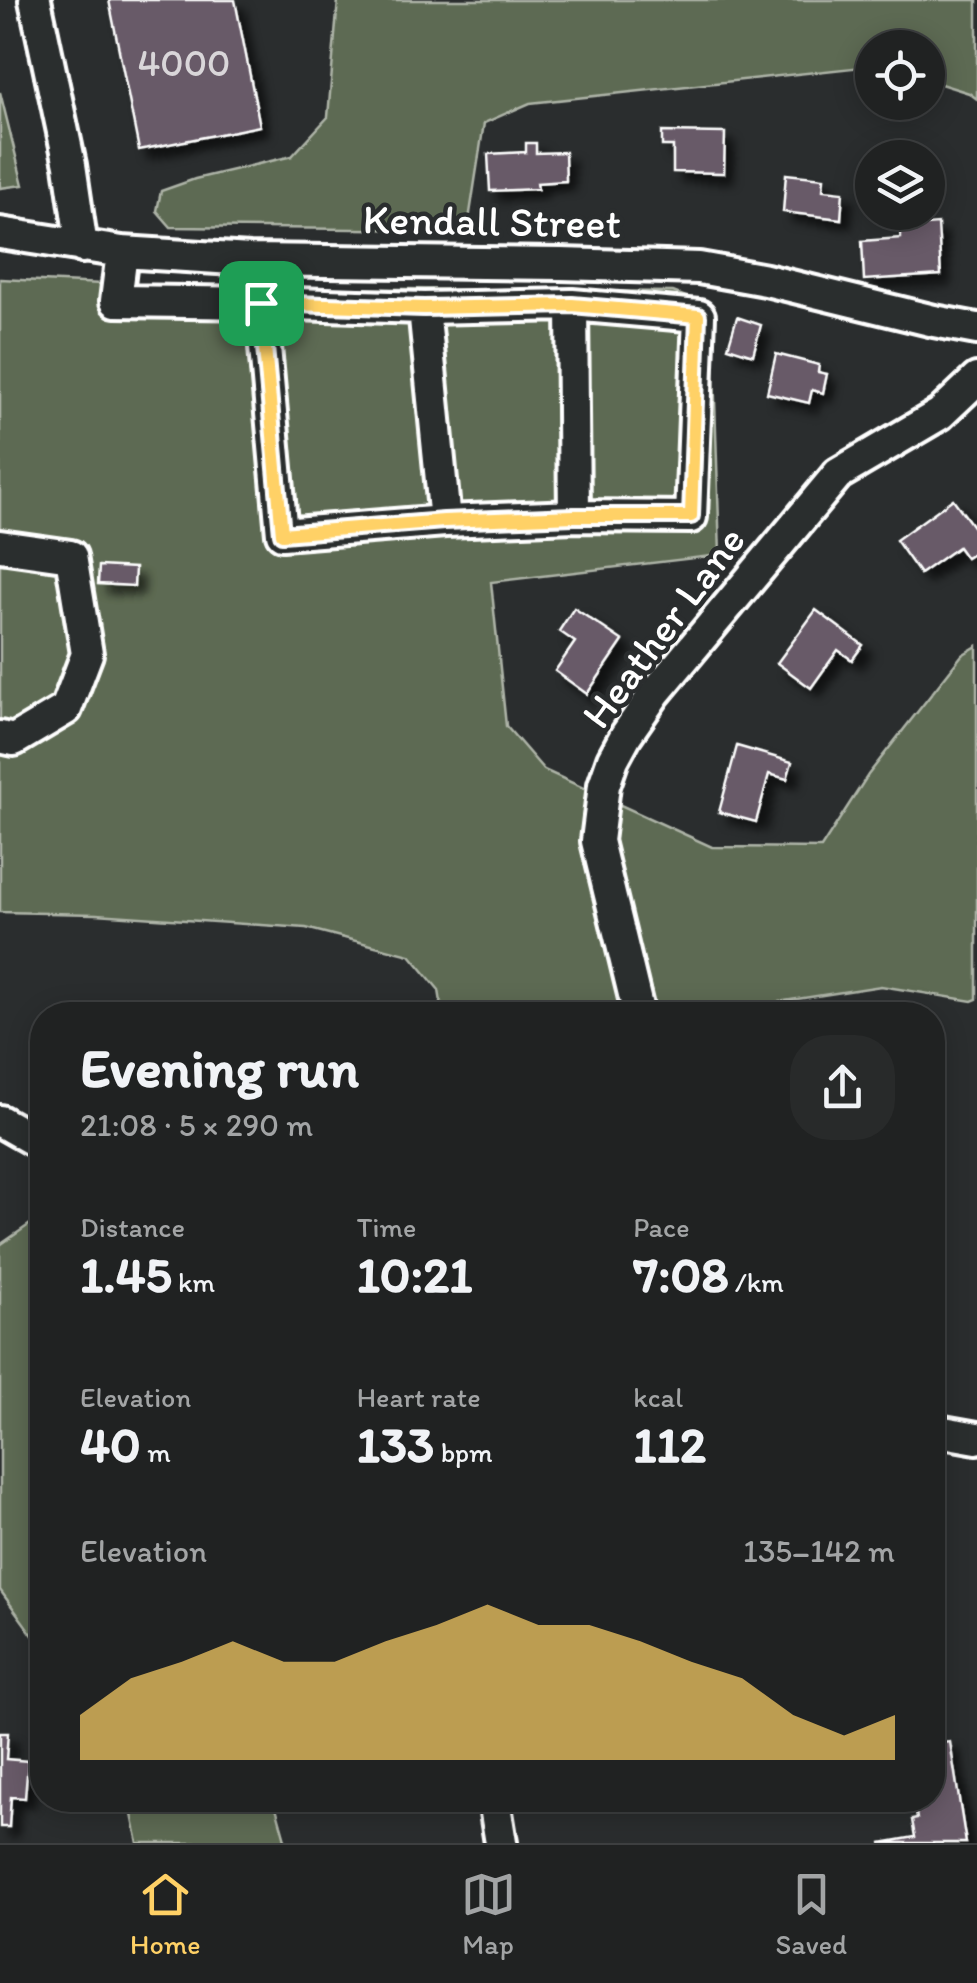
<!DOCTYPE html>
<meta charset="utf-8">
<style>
body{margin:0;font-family:Itim,sans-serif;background:#282a2a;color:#f1f3f6;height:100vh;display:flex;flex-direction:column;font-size:38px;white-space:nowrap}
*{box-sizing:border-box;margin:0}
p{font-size:32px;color:#a2a4a5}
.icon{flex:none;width:55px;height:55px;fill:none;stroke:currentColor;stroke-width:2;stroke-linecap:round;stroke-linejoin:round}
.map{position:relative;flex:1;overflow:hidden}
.side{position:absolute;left:30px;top:1002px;width:915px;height:810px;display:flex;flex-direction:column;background:#202222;border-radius:40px;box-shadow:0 5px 25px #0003,0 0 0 2px #3d3f40}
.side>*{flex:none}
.buttons{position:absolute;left:855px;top:30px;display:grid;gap:20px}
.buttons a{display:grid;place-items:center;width:90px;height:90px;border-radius:50%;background:#202222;box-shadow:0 5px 25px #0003,0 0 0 2px #3d3f40;font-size:50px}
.pin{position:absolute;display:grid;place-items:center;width:85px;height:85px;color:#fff;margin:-42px;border-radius:20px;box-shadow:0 5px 15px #0006}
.round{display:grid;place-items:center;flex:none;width:105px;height:105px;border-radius:40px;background:#282a2a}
.headline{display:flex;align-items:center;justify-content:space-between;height:170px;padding:0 50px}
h1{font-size:55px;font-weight:800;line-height:75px}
.stats{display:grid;grid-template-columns:repeat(3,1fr);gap:15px;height:170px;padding:10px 50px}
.stats div{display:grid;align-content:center}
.stats b{font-size:50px;font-weight:800}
.stats small{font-size:28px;font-weight:400}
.stats p{font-size:28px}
.chart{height:280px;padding:20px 50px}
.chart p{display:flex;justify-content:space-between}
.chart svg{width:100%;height:180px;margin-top:10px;fill:#ffd166;opacity:.7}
.dock{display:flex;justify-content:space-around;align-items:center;height:140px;border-top:2px solid #3d3f40;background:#202222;font-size:28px;color:#a2a4a5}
.dock a{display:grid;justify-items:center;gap:5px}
.dock .on{color:#ffd166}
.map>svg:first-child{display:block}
.green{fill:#5d6a52;stroke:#aeb4a8;stroke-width:2.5}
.building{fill:#675a67;stroke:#fff;stroke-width:2.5;filter:url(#shadow)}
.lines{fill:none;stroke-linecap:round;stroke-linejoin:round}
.minor-casing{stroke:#fff;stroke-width:38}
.minor{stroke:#2a2d2e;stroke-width:30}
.route-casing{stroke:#fff;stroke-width:20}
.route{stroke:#ffd166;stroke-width:12}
.labels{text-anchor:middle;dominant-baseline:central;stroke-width:9;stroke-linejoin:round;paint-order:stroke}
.number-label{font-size:38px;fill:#d9d6d9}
.street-label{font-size:42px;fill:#fff;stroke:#2a2d2e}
</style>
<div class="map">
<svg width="977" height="1843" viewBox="0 0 977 1843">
<defs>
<filter id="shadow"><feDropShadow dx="9" dy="9" stdDeviation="5" flood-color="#0009"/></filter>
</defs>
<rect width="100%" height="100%" fill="#2a2d2e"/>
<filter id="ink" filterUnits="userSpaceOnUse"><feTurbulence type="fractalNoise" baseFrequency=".01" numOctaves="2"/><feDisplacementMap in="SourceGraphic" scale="20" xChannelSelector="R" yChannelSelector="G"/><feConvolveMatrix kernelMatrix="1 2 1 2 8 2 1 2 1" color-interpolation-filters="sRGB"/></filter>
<g filter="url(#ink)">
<path class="green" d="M 338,0 L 977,0 L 977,99 L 969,93 L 928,80 L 928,48 L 872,48 L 872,66 L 530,103 L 484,123 L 469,220 L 442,230 L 171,227 L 157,211 L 161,191 L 195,179 L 292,156 L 328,117 Z
M 0,92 L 23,185 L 0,188 Z
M 0,279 L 143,286 L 673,292 L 712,307 L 720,555 L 491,582 L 506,726 L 544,770 L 712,847 L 821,848 L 868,775 L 962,655 L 977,646 L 977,999 L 972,1001 L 881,986 L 752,1006 L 726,1015 L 443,1015 L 439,990 L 410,955 L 306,928 L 96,914 L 0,912 Z
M 39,1218 L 42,1220 L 42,1648 L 0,1590 L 0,1245 Z
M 129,1800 L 274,1800 L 286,1843 L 138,1843 Z"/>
<path class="building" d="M 109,0 L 235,0 L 260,126 L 139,150 Z
M 662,132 L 725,133 L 724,173 L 673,172 L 673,146 L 662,146 Z
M 526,143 L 536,143 L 536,153 L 565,152 L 566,181 L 537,183 L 538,189 L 490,191 L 488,154 L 526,152 Z
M 786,174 L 824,178 L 823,190 L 843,192 L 841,219 L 783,212 Z
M 938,224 L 941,275 L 864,280 L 862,241 L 901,238 L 901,227 Z
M 737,317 L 761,325 L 753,355 L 728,347 Z
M 776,354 L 819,365 L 818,372 L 827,374 L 823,393 L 812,390 L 809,403 L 767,393 Z
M 953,499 L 977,532 L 974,536 L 977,540 L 977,551 L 966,558 L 958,547 L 920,574 L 896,540 Z
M 99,566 L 135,568 L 134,586 L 98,584 Z
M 574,608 L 623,641 L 587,694 L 555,671 L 575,642 L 559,631 Z
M 816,610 L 863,645 L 852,660 L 838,650 L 811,688 L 777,663 Z
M 737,746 L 792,762 L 787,779 L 769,774 L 756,822 L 719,812 Z
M 0,1733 L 8,1733 L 6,1759 L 28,1761 L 25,1798 L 11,1797 L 9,1827 L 0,1827 Z
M 950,1742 L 966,1843 L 881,1843 L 915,1837 L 912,1820 L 917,1819 L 914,1800 L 932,1800 L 932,1744 Z"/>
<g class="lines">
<defs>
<path id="minor" d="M 35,0 L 70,165 L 82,247
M 0,233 L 122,252 L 250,260 L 561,264 L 699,268 L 766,280 L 934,321 L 977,329
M 122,252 L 116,301 L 261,303
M 572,305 L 424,308 L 445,521 L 574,516 L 691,517 L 699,316 L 572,305 L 574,516
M 424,308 L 261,303 L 282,534 L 445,521
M 0,546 L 71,556 L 87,654 L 66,709 L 14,740 L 0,737
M 639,1015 L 597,841 L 604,785 L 613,759 L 626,735 L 655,693 L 838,474 L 940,414 L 977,379
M 0,1121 L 42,1145
M 932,1430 L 977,1438
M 494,1800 L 501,1843"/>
</defs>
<use href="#minor" class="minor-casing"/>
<use href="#minor" class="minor"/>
</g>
</g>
<g class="lines" filter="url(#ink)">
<defs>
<path id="route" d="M 261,303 L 424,308 L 572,305 L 698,316 L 691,516 L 574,516 L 444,521 L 282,534 Z"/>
</defs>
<use href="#route" class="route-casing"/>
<use href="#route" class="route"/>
</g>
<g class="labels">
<g class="number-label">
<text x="184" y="63">4000</text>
</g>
<g class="street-label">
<text transform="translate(492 221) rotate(1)">Kendall Street</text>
<text transform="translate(663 627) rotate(-53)">Heather Lane</text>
</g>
</g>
</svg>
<div class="buttons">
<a><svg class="icon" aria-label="locate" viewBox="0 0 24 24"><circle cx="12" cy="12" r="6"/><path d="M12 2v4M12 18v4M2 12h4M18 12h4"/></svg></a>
<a><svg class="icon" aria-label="layers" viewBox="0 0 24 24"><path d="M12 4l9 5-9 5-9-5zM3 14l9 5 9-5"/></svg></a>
</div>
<div class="pin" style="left:261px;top:303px;background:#1e9e55"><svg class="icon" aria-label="arrive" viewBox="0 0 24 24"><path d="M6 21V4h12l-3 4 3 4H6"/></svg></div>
<section class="side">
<div class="headline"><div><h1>Evening run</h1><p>21:08 · 5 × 290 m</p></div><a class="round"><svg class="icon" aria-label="share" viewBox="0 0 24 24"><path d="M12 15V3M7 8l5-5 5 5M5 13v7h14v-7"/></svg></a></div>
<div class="stats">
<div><p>Distance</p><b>1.45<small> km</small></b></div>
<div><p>Time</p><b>10:21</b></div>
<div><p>Pace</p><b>7:08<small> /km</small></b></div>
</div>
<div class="stats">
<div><p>Elevation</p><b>40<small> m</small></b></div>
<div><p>Heart rate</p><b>133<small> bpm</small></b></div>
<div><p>kcal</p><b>112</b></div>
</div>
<div class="chart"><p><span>Elevation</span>135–142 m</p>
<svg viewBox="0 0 160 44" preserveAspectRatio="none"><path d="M0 44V33L10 24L20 20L30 15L40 20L50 20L60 15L70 11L80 6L90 11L100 11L110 15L120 20L130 24L140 33L150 38L160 33V44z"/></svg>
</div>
</section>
</div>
<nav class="dock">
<a class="on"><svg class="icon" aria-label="home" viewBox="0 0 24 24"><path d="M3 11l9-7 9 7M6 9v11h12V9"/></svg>Home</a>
<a><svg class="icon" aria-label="map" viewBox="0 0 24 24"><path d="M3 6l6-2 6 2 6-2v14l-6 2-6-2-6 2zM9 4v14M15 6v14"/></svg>Map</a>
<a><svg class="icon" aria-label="saved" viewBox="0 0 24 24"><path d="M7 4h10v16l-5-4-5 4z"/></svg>Saved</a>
</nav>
